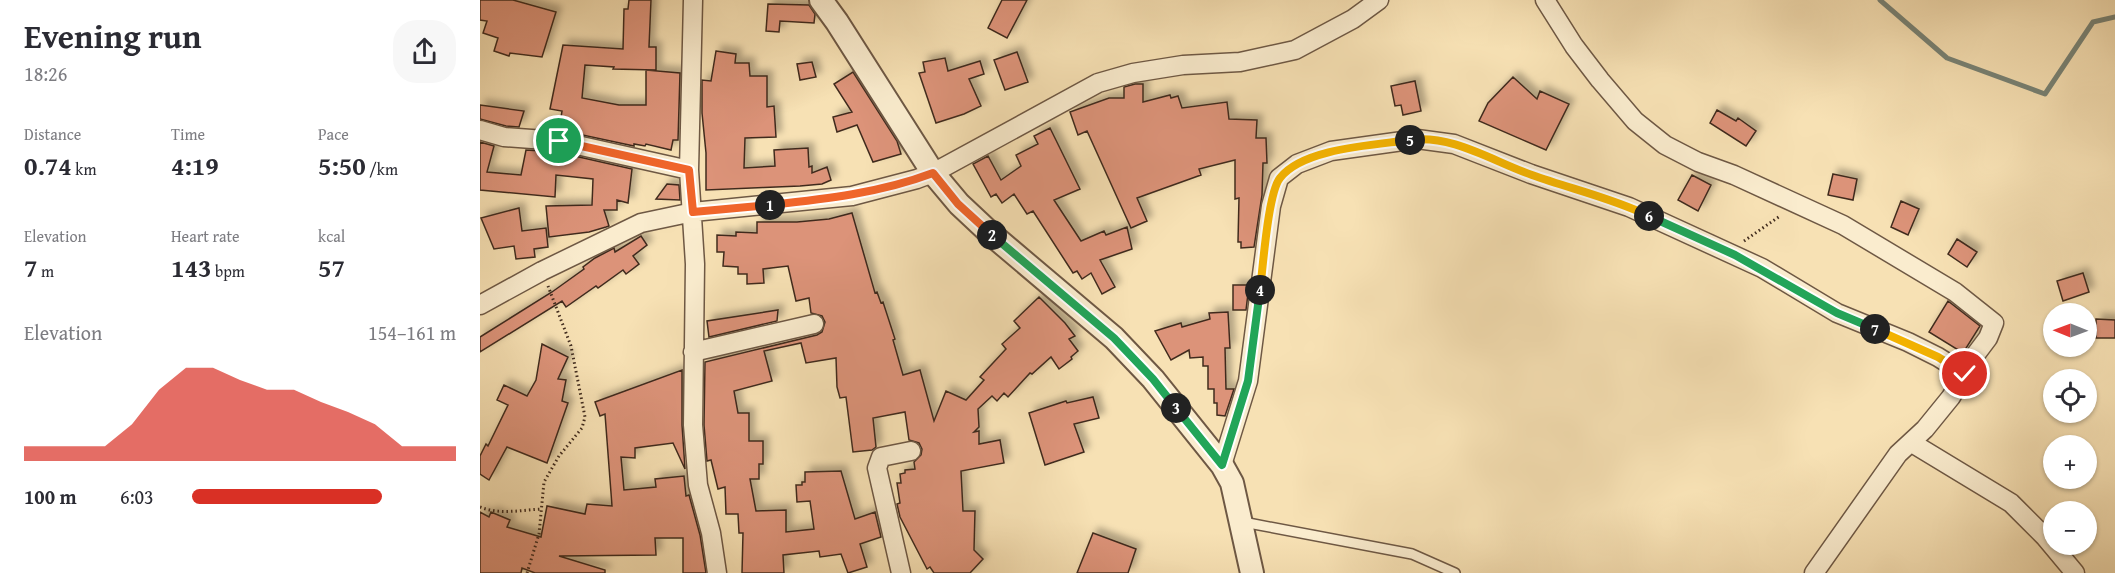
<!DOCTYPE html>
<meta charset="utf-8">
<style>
body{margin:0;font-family:"Gentium Book Plus",serif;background:#f7f7f7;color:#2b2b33;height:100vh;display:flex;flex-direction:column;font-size:22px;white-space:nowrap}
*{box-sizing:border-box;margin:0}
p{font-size:20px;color:#7c7c81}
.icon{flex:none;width:33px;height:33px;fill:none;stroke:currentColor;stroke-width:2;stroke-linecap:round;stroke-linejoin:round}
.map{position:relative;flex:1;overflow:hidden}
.side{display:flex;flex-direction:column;background:#fff;width:480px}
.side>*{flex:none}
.needle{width:39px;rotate:271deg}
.tools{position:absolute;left:1563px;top:303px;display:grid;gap:12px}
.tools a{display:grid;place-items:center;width:54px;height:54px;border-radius:50%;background:#fff;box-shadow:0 2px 4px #0004;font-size:30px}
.pin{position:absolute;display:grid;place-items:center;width:51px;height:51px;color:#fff;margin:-26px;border:3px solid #fff;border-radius:50%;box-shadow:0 2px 6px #0007}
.km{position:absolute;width:30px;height:30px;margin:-15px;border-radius:50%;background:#222;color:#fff;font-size:16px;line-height:30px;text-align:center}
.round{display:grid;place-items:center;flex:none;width:63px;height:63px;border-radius:24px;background:#f7f7f7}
.head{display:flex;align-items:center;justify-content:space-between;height:102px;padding:0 24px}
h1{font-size:33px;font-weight:700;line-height:45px}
.stats{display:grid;grid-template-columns:repeat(3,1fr);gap:9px;height:102px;padding:6px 24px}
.stats div{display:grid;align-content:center}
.stats b{font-size:26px;font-weight:700}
.stats small{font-size:16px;font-weight:400}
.stats p{font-size:16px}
.chart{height:168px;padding:12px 24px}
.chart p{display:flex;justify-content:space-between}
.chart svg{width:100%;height:108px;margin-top:6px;fill:#d93025;opacity:.7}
ul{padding:0 24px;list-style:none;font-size:20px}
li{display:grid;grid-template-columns:96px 72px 1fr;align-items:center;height:45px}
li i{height:15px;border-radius:8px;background:#d93025}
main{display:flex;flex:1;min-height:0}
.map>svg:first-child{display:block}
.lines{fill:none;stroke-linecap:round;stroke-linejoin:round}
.stream{stroke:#788376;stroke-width:5}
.building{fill:#dc9379;stroke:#402b1e;stroke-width:1.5;filter:url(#shadow)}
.service-casing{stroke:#6e5844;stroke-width:12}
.minor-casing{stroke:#6e5844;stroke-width:21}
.tertiary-casing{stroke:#6e5844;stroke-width:26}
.path{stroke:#402b1e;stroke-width:3;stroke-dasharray:1.5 3;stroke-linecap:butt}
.service{stroke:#faecce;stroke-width:9}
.minor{stroke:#faecce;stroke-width:18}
.tertiary{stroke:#faecce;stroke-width:22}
.split-1-casing{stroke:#fff;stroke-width:12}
.split-2-casing{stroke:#fff;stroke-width:12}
.split-3-casing{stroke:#fff;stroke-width:12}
.split-4-casing{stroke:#fff;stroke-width:12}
.split-5-casing{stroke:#fff;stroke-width:12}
.split-6-casing{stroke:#fff;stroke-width:12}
.split-7-casing{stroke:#fff;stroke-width:12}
.split-8-casing{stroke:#fff;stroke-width:12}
.split-1{stroke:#f0652b;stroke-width:8}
.split-2{stroke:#f0652b;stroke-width:8}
.split-3{stroke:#22a559;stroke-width:8}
.split-4{stroke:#22a559;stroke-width:8}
.split-5{stroke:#f5b400;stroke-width:8}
.split-6{stroke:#f5b400;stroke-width:8}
.split-7{stroke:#22a559;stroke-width:8}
.split-8{stroke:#f5b400;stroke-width:8}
</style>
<main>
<section class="side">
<div class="head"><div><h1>Evening run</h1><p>18:26</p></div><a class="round"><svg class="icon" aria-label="share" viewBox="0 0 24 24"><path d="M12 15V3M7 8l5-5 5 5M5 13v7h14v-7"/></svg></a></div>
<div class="stats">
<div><p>Distance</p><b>0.74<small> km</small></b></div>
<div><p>Time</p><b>4:19</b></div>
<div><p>Pace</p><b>5:50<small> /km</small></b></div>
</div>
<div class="stats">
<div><p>Elevation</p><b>7<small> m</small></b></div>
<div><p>Heart rate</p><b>143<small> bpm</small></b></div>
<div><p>kcal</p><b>57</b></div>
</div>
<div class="chart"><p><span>Elevation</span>154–161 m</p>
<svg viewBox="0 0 160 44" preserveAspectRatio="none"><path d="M0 44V38L10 38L20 38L30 38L40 29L50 15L60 6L70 6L80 11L90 15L100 15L110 20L120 24L130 29L140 38L150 38L160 38V44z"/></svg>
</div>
<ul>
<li><b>100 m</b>6:03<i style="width:72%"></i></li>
</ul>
</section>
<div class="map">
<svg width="1635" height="573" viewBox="0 0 1635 573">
<defs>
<filter id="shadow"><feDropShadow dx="5.5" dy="-5.5" stdDeviation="3" flood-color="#0004"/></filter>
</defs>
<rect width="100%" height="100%" fill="#f7e1b4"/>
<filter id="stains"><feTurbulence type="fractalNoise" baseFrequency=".00333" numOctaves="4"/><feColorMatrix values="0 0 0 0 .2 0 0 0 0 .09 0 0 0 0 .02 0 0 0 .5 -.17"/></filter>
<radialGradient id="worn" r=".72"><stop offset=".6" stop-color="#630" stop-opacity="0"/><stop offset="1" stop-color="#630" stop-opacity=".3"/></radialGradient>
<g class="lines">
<path class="stream" d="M 1400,0 L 1467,58 L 1565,94 L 1613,22 L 1635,17"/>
</g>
<path class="building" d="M 0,0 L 33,0 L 76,12 L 62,57 L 30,53 L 29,56 L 14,51 L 18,38 L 3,33 L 7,21 L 0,20 Z
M 149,0 L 171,0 L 169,47 L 176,47 L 176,70 L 133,69 L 134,67 L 105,65 L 102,98 L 139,105 L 166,105 L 166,70 L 200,73 L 198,140 L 193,140 L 191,150 L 166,144 L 165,146 L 154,144 L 154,146 L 79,130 L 82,111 L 70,109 L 83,45 L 143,49 L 144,9 L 148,9 Z
M 522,0 L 547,0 L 527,38 L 508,28 Z
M 288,4 L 329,5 L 335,14 L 334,23 L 300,21 L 299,32 L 286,31 Z
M 236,51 L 256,54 L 255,63 L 269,63 L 270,76 L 287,76 L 287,107 L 294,106 L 296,137 L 265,138 L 264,168 L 295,166 L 294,150 L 328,148 L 329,167 L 332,166 L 332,173 L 347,167 L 351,180 L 342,184 L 320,186 L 226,190 L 226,153 L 222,113 L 222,80 L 231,81 Z
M 537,52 L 548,82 L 525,90 L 514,60 Z
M 465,58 L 468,71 L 500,61 L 504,74 L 489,79 L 501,106 L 484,114 L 456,123 L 439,73 L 445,72 L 443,62 Z
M 332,62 L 336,77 L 320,80 L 317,64 Z
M 373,72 L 417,141 L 421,154 L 393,162 L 377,125 L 357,132 L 353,117 L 372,112 L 354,84 Z
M 1033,77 L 1057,99 L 1060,91 L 1089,104 L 1066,150 L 999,121 L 1008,103 Z
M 935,81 L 941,111 L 923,115 L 921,105 L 915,106 L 911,86 Z
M 655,84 L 663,84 L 663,102 L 690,95 L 691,98 L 698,96 L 702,108 L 747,102 L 749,119 L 777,120 L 776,138 L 786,138 L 787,163 L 783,163 L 782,195 L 774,247 L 761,248 L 761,242 L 758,242 L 759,198 L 755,199 L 755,160 L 719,169 L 721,175 L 657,198 L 667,221 L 651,228 L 607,131 L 598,135 L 590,112 L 629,98 L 644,98 L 644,87 Z
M 0,105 L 44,111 L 39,127 L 26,126 L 0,119 Z
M 1237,110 L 1256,121 L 1258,118 L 1276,131 L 1266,146 L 1230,123 Z
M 570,128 L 600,189 L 574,200 L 601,241 L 624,231 L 626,235 L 647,227 L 652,249 L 620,260 L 635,287 L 622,294 L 611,273 L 602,279 L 597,271 L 593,273 L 553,211 L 547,214 L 534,194 L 522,203 L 516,194 L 511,197 L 493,164 L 508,156 L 521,180 L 541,166 L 536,155 L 558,144 L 554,136 Z
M 0,142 L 14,146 L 7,172 L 41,175 L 46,150 L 77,152 L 152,169 L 148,203 L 137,200 L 137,210 L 124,210 L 129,226 L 126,227 L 109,232 L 69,237 L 66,206 L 112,205 L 113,179 L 76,175 L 75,197 L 0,190 Z
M 1353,174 L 1377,179 L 1373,200 L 1348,195 Z
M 1212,175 L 1231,185 L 1218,211 L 1198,200 Z
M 187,184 L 199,185 L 200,200 L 176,199 Z
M 1421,201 L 1439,209 L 1428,235 L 1411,227 Z
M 39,208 L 42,231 L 66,228 L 68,247 L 54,249 L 55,257 L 36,259 L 34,246 L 14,249 L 1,218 Z
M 372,213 L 395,293 L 397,292 L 401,303 L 403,302 L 415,339 L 413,340 L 423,375 L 440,370 L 454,421 L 466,391 L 486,400 L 504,380 L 500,377 L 526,349 L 522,344 L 540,328 L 534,321 L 559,297 L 585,323 L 595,336 L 589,339 L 598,351 L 591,357 L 592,359 L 579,369 L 571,357 L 552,374 L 550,373 L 528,397 L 524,393 L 517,401 L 512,396 L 498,409 L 499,427 L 494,432 L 499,431 L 499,444 L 520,440 L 524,463 L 481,471 L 483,511 L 495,511 L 494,550 L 503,559 L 490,573 L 454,573 L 450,567 L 447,569 L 420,517 L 417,504 L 420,503 L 417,483 L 421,483 L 420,474 L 425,473 L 425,470 L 435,469 L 434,462 L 441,455 L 442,449 L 439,443 L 429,440 L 425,412 L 393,418 L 396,447 L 392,450 L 373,452 L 366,397 L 360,398 L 357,387 L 356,358 L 326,363 L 321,343 L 284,351 L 292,381 L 254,391 L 258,413 L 269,413 L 269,441 L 283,441 L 283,464 L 279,464 L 279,479 L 270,479 L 276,511 L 306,510 L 306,532 L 334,529 L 330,501 L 317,502 L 316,485 L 322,485 L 322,482 L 325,482 L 325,472 L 361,471 L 375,519 L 395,512 L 401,537 L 380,544 L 387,567 L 368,573 L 361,554 L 340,557 L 339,551 L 303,555 L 304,573 L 262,573 L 263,533 L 259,533 L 258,514 L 246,514 L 245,487 L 238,489 L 231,460 L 227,461 L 224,425 L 225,362 L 337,335 L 342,332 L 345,322 L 342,316 L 331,313 L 329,298 L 316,301 L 308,266 L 283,269 L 284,283 L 267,284 L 267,274 L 258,274 L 258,267 L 243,266 L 244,252 L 237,252 L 237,235 L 256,236 L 256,232 L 277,233 L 277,222 L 317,222 L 349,219 Z
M 161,236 L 167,245 L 153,256 L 159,264 L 146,274 L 143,270 L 118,288 L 116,286 L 86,307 L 82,301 L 0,352 L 0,337 L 72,292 L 104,269 L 103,267 L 115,258 L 134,248 L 135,252 Z
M 1477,239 L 1497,252 L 1487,267 L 1468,254 Z
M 1603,273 L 1609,292 L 1583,301 L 1577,281 Z
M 753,285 L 769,285 L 766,310 L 753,310 Z
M 1468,301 L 1500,326 L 1483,353 L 1449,332 Z
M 298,310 L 297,321 L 229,337 L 227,321 Z
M 748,312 L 750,348 L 745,348 L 746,389 L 754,389 L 745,416 L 737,415 L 737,403 L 734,403 L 734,389 L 728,389 L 728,366 L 723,366 L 723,357 L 710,358 L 709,350 L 691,360 L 675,331 L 701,323 L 702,327 L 730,319 L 729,313 Z
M 1616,319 L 1635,320 L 1635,338 L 1616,338 Z
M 62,344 L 88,357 L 78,379 L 86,380 L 82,401 L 88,403 L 67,463 L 27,447 L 9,480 L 0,474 L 0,456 L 6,444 L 8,446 L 28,405 L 17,400 L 24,385 L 47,396 L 56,380 Z
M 202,370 L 202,425 L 205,469 L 193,443 L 155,448 L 155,458 L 141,457 L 144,490 L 176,487 L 175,479 L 204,476 L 206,496 L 209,495 L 220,535 L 226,573 L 203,573 L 203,538 L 175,538 L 176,555 L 79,556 L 125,570 L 125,573 L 55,573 L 42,568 L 41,573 L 0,573 L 0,512 L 9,517 L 11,512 L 30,520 L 27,527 L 61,537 L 67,506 L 105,514 L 107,504 L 132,506 L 125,414 L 120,416 L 115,402 Z
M 613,397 L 619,418 L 594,424 L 604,452 L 565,465 L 549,413 L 586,401 L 587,403 Z
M 613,533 L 656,549 L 648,573 L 597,573 Z"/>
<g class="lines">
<defs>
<path id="service" d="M 763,522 L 932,554 L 975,573"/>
<path id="minor" d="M 213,0 L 209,170 L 215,264 L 213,425 L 218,485 L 231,533 L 237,573
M 1065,0 L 1094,46 L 1120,80 L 1155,121 L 1185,145 L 1218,162 L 1254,175 L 1363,225 L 1475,292 L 1514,323 L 1508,338 L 1496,354 L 1471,397 L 1445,429 L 1418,454 L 1334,573
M 0,130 L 24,137 L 79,141 L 209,170
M 0,305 L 62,271 L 161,223 L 213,212 L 372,196 L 437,179 L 453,173 L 618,83 L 653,73 L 703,65 L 760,62 L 815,50 L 873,19 L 899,0
M 213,352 L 334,324
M 1432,443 L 1531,503 L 1565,537 L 1595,573
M 742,465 L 768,381 L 791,206 L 799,178 L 817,164 L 851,151 L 937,139 L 974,144 L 1051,174 L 1149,207 L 1282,268 L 1357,313 L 1428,342 L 1458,357 L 1485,374
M 421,573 L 397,468 L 401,457 L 431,451"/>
<path id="tertiary" d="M 341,0 L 357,22 L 453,173 L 479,204 L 511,234 L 634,338 L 673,379 L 742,465 L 752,483 L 772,573"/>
</defs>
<use href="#service" class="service-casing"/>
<use href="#minor" class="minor-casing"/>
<use href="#tertiary" class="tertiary-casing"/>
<path class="path" d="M 1264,241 L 1300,216
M 0,507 C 20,515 41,510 62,509
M 47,573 L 59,534 L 64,482 L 79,456 L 102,428 L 105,417 L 91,346 L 68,286"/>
<use href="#service" class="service"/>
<use href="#minor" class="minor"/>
<use href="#tertiary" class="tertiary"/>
</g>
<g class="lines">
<defs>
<path id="split-1" d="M 79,141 L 209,170 L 213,212 L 290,205"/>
<path id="split-2" d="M 290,205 C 345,199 400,193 453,173 L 478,204 L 512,235"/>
<path id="split-3" d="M 512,235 L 634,338 L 673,379 L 696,408"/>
<path id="split-4" d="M 696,408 L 742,465 L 768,381 L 780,290"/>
<path id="split-5" d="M 780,290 C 783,267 788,193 800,178 C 823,148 895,145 930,140"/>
<path id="split-6" d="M 930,140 C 972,134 1014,162 1052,175 C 1091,189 1132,198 1169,216"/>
<path id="split-7" d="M 1169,216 L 1255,255 L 1357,313 L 1395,329"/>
<path id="split-8" d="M 1395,329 L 1458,357 L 1485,374"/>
</defs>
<use href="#split-1" class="split-1-casing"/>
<use href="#split-2" class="split-2-casing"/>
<use href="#split-3" class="split-3-casing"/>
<use href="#split-4" class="split-4-casing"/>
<use href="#split-5" class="split-5-casing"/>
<use href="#split-6" class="split-6-casing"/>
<use href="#split-7" class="split-7-casing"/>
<use href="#split-8" class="split-8-casing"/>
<use href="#split-1" class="split-1"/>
<use href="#split-2" class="split-2"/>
<use href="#split-3" class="split-3"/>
<use href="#split-4" class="split-4"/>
<use href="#split-5" class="split-5"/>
<use href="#split-6" class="split-6"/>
<use href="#split-7" class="split-7"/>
<use href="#split-8" class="split-8"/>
</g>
<rect width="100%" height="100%" filter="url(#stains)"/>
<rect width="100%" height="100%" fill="url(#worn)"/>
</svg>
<div class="tools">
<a><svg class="needle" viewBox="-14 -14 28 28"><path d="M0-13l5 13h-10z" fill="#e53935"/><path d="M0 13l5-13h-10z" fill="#7c7c81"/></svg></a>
<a><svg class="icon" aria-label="locate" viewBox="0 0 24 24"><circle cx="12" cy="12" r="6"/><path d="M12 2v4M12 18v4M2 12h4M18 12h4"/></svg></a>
<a>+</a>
<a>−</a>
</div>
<div class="pin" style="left:79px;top:141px;background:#1e9e55"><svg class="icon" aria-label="arrive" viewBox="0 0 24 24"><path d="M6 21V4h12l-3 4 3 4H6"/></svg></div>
<div class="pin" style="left:1485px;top:374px;background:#d93025"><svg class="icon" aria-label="check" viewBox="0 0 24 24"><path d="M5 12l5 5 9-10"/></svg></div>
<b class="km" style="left:290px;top:205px">1</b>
<b class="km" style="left:512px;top:235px">2</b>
<b class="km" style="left:696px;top:408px">3</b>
<b class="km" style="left:780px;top:290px">4</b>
<b class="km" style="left:930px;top:140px">5</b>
<b class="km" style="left:1169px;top:216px">6</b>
<b class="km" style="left:1395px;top:329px">7</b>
</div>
</main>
